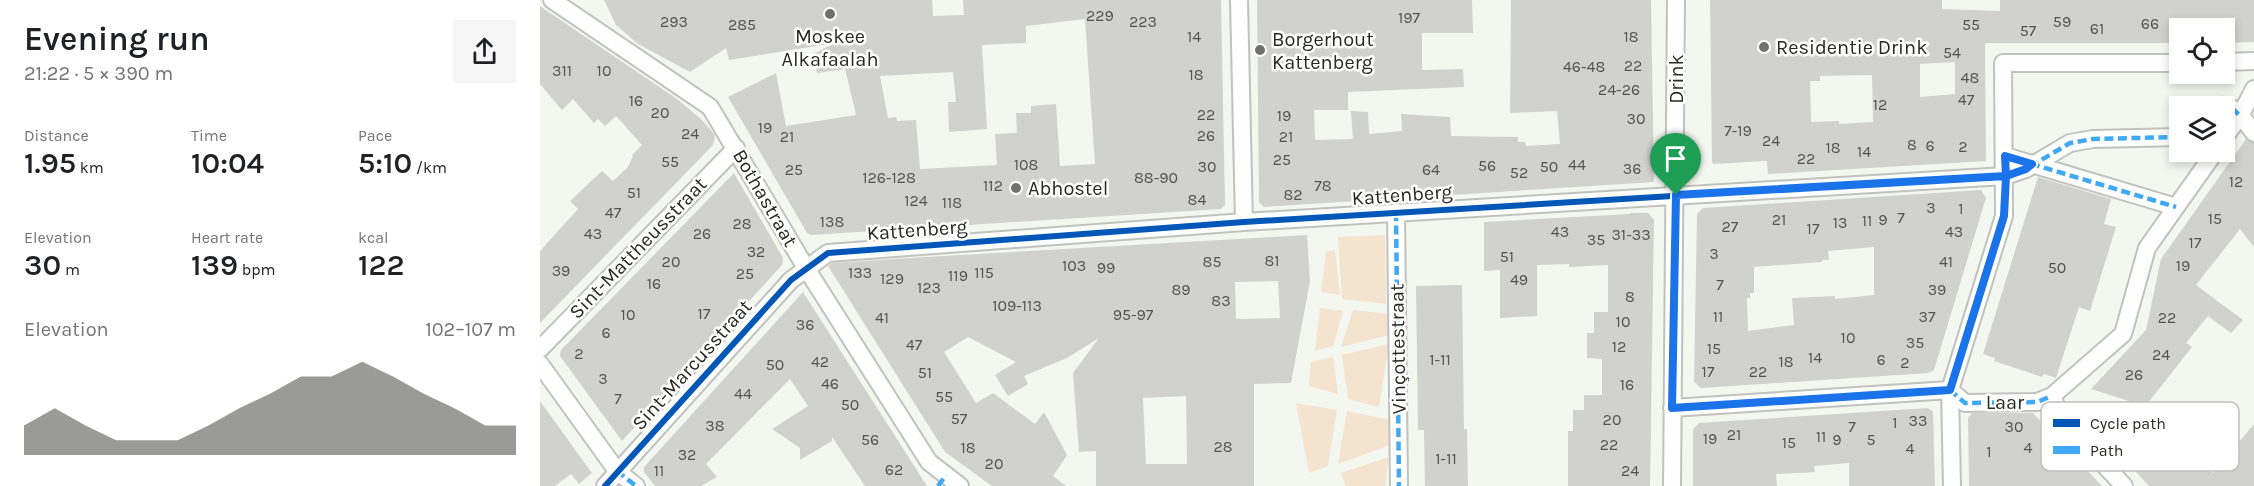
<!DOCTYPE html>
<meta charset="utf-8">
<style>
body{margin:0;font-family:Karla,sans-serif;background:#f6f6f6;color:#202124;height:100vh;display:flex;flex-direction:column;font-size:22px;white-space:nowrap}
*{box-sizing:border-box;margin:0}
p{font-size:20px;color:#757577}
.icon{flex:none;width:33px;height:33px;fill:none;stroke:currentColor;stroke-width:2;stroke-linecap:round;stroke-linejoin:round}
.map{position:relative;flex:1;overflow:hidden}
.details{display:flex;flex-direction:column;background:#fff;width:540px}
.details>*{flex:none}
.controls{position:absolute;left:1629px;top:18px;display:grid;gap:12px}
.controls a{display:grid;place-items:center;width:66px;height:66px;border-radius:0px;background:#fff;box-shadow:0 3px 9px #0003;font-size:30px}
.pin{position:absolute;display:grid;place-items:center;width:51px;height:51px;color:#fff;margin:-62px -26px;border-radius:50% 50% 50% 0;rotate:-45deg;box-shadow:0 0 6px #0007}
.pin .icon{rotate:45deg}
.round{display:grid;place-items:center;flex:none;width:63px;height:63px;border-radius:0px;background:#f6f6f6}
.overview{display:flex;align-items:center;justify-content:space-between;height:102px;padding:0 24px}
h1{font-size:33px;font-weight:600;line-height:45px}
.figures{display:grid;grid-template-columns:repeat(3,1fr);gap:9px;height:102px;padding:6px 24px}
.figures div{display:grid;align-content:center}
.figures b{font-size:30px;font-weight:600}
.figures small{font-size:16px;font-weight:400}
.figures p{font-size:16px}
.chart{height:168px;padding:12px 24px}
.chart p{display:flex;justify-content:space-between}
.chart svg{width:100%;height:108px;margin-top:6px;fill:#70716d;opacity:.7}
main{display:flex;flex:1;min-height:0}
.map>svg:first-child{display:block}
.green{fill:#f3e3cf}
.building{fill:#d1d2cd;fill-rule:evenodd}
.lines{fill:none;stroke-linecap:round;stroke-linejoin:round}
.street-casing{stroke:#c0c2bd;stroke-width:20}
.street{stroke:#fdfefd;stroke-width:16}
.quiet{stroke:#3fa9f5;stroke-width:4.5;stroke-dasharray:9 4.5;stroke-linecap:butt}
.cycleway-casing{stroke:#fff;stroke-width:10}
.cycleway{stroke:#0057b8;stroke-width:6}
.route-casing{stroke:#fff;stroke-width:12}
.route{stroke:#1a73e8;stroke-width:8}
.poi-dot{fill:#70716d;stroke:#fff;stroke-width:2}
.labels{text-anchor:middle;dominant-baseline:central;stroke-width:5;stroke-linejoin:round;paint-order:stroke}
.number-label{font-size:16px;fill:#535450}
.poi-label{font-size:20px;fill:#292a26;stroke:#fff;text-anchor:start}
.street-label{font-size:20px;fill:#292a26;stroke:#fff}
.key{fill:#fff;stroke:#bfbfbe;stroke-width:1.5}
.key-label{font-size:16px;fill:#292a26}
</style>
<main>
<section class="details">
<div class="overview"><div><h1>Evening run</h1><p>21:22 · 5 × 390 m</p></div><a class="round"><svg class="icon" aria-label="share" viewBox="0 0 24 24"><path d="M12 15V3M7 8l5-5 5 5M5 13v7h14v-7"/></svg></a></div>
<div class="figures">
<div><p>Distance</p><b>1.95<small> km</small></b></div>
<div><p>Time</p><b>10:04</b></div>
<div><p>Pace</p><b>5:10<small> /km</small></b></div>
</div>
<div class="figures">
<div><p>Elevation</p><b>30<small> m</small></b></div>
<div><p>Heart rate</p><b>139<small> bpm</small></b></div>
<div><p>kcal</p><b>122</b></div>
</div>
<div class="chart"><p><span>Elevation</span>102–107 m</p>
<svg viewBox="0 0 160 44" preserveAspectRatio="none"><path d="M0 44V32L10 25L20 32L30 38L40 38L50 38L60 32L70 25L80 19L90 12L100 12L110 6L120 12L130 19L140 25L150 32L160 32V44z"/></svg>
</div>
</section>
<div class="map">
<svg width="1714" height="486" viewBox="0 0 1714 486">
<rect width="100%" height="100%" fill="#f4f6f0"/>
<path class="green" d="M 845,235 L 846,304 L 802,299 L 798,237 Z
M 795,250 L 800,295 L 781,292 L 786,252 Z
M 780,308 L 803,311 L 793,346 L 775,351 Z
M 813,310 L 849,314 L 849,335 L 801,347 Z
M 849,344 L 839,407 L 808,399 L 802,355 Z
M 793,357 L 798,394 L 769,386 L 771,362 Z
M 756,403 L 797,410 L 788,466 L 769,473 Z
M 807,411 L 850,420 L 850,445 L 798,464 Z
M 849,457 L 845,486 L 806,486 L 801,473 Z"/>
<path class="building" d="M 64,0 L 392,0 L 393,16 L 424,15 L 423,0 L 681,0 L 685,205 L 681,209 L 271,235 L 267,233 L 188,97 L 236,73 L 246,126 L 316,115 L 305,69 L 277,73 L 273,54 L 295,43 L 189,60 L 186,48 L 150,72 L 98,44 L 76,25 ZM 545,19 L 555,164 L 520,166 L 516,104 L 491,106 L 491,113 L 476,113 L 477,133 L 455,134 L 457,165 L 380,169 L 376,120 L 357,121 L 356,117 L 348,118 L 340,76 L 413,72 L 416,102 L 408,102 L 409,132 L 447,129 L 442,45 L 486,43 L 486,26 Z
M 717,0 L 932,0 L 933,33 L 882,33 L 882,70 L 923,69 L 924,87 L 808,92 L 808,110 L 774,110 L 775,140 L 813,139 L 811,111 L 828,112 L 829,134 L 862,131 L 861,114 L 910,117 L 911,136 L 978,137 L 978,142 L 985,142 L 986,146 L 1020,144 L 1017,111 L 970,113 L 971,0 L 1111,0 L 1114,182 L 724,207 L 719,202 Z
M 1170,0 L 1402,0 L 1402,9 L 1460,11 L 1460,0 L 1714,0 L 1714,42 L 1684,43 L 1684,28 L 1640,28 L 1640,43 L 1445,43 L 1446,161 L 1228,174 L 1227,161 L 1173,164 L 1172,162 ZM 1415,62 L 1415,94 L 1380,97 L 1380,64 ZM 1332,75 L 1333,122 L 1299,124 L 1299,121 L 1271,122 L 1270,81 L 1280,81 L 1280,76 Z
M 0,6 L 137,99 L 162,120 L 175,135 L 173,145 L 0,323 L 0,251 L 38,209 L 30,201 L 62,171 L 73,181 L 88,167 L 93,156 L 92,155 L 102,145 L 76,116 L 65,126 L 58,119 L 54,123 L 33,99 L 22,110 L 0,84 Z
M 1706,139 L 1714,143 L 1714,247 L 1700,229 L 1656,285 L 1703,320 L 1691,333 L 1668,316 L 1646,343 L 1652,347 L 1607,404 L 1623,425 L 1615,433 L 1636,455 L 1648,446 L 1673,473 L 1714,424 L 1714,486 L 1609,486 L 1534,406 L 1595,403 L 1551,389 L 1606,330 L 1621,259 Z
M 194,173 L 243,258 L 242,265 L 82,441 L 20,356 L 21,350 Z
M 1498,177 L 1571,199 L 1564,224 L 1576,227 L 1550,311 L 1539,307 L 1516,378 L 1504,374 L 1502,377 L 1454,361 L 1455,358 L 1443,354 Z
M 1441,190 L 1446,198 L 1394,370 L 1388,373 L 1161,388 L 1154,382 L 1157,214 L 1163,208 ZM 1334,247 L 1334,295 L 1295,299 L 1295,296 L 1252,298 L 1254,325 L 1208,331 L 1207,298 L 1210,298 L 1210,293 L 1214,293 L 1214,267 L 1282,262 L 1282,260 L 1289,260 L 1288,251 Z
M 1090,213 L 1108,213 L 1114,220 L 1110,486 L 1028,486 L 1028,431 L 1033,431 L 1033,410 L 1044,410 L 1044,395 L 1062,395 L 1062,359 L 1047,358 L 1047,333 L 1054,333 L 1054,312 L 1068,312 L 1068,265 L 1029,267 L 1029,264 L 997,265 L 997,316 L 960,318 L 960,270 L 944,271 L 944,222 L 1090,214 Z
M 767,235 L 770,281 L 751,383 L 714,384 L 714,486 L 556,486 L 556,451 L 539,452 L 533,373 L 559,338 L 527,358 L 484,376 L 488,384 L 468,396 L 455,375 L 476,362 L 428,337 L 404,352 L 436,403 L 453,393 L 495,424 L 504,412 L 527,455 L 513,476 L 526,486 L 452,486 L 405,452 L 288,266 L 292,263 L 386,257 ZM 738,281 L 740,318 L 696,319 L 695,282 ZM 646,396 L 647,464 L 606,464 L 603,398 Z
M 922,285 L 924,429 L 927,429 L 928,486 L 885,486 L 884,430 L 878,430 L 876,286 Z
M 263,292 L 387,486 L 325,486 L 292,437 L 292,441 L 260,460 L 260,448 L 232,429 L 268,406 L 250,379 L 166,464 L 177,477 L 161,486 L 115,486 L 104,472 L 104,467 Z
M 0,401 L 52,473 L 39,484 L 31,474 L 15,486 L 0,486 Z
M 1388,408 L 1393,412 L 1395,486 L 1309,486 L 1309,463 L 1274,466 L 1275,472 L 1236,474 L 1237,486 L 1153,486 L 1153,429 L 1159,423 Z
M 1432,413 L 1493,413 L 1562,486 L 1429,486 L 1428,418 Z"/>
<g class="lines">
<defs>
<path id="street" d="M 12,0 L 170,107 L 266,268 L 389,462 L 420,486
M 699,0 L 704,222
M 1684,62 L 1714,61
M 1679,106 C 1696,103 1705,122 1714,133
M 1684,138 L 1700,116 L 1714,89
M 1465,156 L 1636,207
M 856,212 L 859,486
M 0,349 L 196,148
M 0,364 L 77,471 L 96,486
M 1410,390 L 1425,403 L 1497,402 L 1512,396 L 1583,334 L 1607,248 L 1675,152
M 1512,396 L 1522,420 L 1584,486
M 1132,408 L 1410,390
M 65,486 L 251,280 L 288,253 L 704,222 L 1465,176 L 1486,169 L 1530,143 L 1553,139 L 1640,137
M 1132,486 L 1136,0
M 1412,486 L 1410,390 L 1464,216 L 1463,63 L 1640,63"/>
</defs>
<use href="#street" class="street-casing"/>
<use href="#street" class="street"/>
<path class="quiet" d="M 1679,106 L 1691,107 L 1700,116
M 1465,156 L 1636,207
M 1465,176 L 1486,169 L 1530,143 L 1553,139 L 1640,137
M 856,212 L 859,486
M 1410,390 L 1425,403 L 1497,402 L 1512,396
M 77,471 L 96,486
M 398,486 L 406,475"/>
<defs>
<path id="cycleway" d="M 65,486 L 251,280 L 288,253 L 704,222 L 1465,176"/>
</defs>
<use href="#cycleway" class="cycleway-casing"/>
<use href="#cycleway" class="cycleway"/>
</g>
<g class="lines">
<defs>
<path id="route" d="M 1136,195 L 1132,408 L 1410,390 L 1464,216 L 1466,176 L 1486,169 L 1492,164 L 1465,156 L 1466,176 L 1136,195"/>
</defs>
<use href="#route" class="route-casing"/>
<use href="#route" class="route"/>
</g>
<g class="poi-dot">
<circle cx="290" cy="14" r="6"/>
<circle cx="1224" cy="47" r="6"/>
<circle cx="720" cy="50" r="6"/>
<circle cx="476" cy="188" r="6"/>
</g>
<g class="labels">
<g class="number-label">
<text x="560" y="15">229</text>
<text x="869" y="17">197</text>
<text x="134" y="21">293</text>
<text x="603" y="21">223</text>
<text x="1522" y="21">59</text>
<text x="1610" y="23">66</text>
<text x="202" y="24">285</text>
<text x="1431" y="24">55</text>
<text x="1557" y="28">61</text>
<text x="1488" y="30">57</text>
<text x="654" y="36">14</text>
<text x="1091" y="36">18</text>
<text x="1412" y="52">54</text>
<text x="1093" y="65">22</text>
<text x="1044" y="66">46-48</text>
<text x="22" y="70">311</text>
<text x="64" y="70">10</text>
<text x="656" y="74">18</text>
<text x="1430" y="77">48</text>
<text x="1079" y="89">24-26</text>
<text x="1426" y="99">47</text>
<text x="96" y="100">16</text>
<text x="1340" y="104">12</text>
<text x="120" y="112">20</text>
<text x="666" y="114">22</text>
<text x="744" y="115">19</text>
<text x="1096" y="118">30</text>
<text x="225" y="127">19</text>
<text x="1198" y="130">7-19</text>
<text x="150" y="133">24</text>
<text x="666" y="135">26</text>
<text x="247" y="136">21</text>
<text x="746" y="136">21</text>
<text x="1231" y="140">24</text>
<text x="1372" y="144">8</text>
<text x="1390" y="145">6</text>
<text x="1423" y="146">2</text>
<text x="1293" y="147">18</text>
<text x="1324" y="151">14</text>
<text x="1266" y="158">22</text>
<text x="742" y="159">25</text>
<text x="130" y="161">55</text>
<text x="486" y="164">108</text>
<text x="1037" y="164">44</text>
<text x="947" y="165">56</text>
<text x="667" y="166">30</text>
<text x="1009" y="166">50</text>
<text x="1092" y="168">36</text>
<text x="254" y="169">25</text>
<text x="891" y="169">64</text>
<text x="979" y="172">52</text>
<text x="349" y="177">126-128</text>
<text x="616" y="177">88-90</text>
<text x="1696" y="181">12</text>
<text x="453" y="185">112</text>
<text x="783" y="185">78</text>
<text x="94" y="192">51</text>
<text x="753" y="194">82</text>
<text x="657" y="199">84</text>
<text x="376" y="200">124</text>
<text x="412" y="202">118</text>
<text x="1391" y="207">3</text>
<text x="1421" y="208">1</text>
<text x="73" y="212">47</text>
<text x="1361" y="217">7</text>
<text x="1675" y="218">15</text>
<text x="1239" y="219">21</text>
<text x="1343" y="219">9</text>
<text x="1327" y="220">11</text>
<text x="292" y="221">138</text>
<text x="1300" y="222">13</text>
<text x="202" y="223">28</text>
<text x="1190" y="226">27</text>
<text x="1273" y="228">17</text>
<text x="1020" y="231">43</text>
<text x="1414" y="231">43</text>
<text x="53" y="233">43</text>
<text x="162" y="233">26</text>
<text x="1091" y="234">31-33</text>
<text x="1056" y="239">35</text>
<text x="1655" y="242">17</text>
<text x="216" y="251">32</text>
<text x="1174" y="253">3</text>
<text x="967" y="256">51</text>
<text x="732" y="260">81</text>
<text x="131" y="261">20</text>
<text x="672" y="261">85</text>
<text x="1406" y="261">41</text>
<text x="534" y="265">103</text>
<text x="1643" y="265">19</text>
<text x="566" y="267">99</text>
<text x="1517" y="267">50</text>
<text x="21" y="270">39</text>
<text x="320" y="272">133</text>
<text x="444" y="272">115</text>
<text x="205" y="273">25</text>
<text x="418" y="275">119</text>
<text x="352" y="278">129</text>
<text x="979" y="279">49</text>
<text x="114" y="283">16</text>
<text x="1180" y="284">7</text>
<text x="389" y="287">123</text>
<text x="641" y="289">89</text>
<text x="1397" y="289">39</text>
<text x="1090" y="296">8</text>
<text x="681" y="300">83</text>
<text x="477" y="305">109-113</text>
<text x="164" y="313">17</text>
<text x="88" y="314">10</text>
<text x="593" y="314">95-97</text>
<text x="1178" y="316">11</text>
<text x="1387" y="316">37</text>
<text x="342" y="317">41</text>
<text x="1627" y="317">22</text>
<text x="1083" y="321">10</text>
<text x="265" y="324">36</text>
<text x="66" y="332">6</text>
<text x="1308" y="337">10</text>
<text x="1375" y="342">35</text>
<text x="374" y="344">47</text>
<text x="1079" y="346">12</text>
<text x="1174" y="348">15</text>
<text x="39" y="353">2</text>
<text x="1621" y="354">24</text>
<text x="1275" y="357">14</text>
<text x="900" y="359">1-11</text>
<text x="1341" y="359">6</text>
<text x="280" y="361">42</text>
<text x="1246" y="361">18</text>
<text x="1365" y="362">2</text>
<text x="235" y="364">50</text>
<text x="1168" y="371">17</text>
<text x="1218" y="371">22</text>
<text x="385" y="372">51</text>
<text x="1594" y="374">26</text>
<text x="63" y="378">3</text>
<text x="290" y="383">46</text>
<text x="1087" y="384">16</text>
<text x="203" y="393">44</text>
<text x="404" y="396">55</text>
<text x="78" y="398">7</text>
<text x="310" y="404">50</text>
<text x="419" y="418">57</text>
<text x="1072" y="419">20</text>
<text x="1378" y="420">33</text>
<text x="1355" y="422">1</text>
<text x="175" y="425">38</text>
<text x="1312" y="426">7</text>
<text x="1474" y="426">30</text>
<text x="1194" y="434">21</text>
<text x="1281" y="436">11</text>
<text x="1170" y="438">19</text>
<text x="330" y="439">56</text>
<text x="1297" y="439">9</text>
<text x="1331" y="439">5</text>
<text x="1249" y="442">15</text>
<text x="1069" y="444">22</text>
<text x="683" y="446">28</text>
<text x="428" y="447">18</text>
<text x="1488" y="447">4</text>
<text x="1370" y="448">4</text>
<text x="1449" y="451">1</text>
<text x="147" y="454">32</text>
<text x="906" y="458">1-11</text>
<text x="454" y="463">20</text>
<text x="354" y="469">62</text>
<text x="119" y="470">11</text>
<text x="1090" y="470">24</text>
</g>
<g class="poi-label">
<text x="290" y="36" text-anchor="middle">Moskee<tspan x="290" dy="23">Alkafaalah</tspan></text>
<text x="732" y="39">Borgerhout<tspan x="732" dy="23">Kattenberg</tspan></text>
<text x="1236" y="47">Residentie Drink</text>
<text x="488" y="188">Abhostel</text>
</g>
<g class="street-label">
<text transform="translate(1136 79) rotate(-90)">Drink</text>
<text transform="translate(862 195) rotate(-4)">Kattenberg</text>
<text transform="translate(225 198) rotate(60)">Bothastraat</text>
<text transform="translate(377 230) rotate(-4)">Kattenberg</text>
<text transform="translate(98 248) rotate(-46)">Sint-Mattheusstraat</text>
<text transform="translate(858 349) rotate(-91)">Vinçottestraat</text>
<text transform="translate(152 365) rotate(-48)">Sint-Marcusstraat</text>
<text x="1465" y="402">Laar</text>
</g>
</g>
<rect x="1501" y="402" width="198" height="69" rx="9" class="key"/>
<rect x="1513" y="419" width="27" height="8" fill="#0057b8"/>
<rect x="1513" y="446" width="27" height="8" fill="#3fa9f5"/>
<g class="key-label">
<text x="1550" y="429">Cycle path</text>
<text x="1550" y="456">Path</text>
</g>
</svg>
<div class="controls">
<a><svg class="icon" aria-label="locate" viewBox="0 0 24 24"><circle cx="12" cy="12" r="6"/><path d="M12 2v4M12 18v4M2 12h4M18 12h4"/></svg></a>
<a><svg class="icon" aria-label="layers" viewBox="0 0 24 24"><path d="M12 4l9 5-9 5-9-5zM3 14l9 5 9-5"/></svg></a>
</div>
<div class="pin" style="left:1136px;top:195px;background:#1e9e55"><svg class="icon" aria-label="arrive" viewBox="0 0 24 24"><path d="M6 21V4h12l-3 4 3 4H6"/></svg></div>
</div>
</main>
